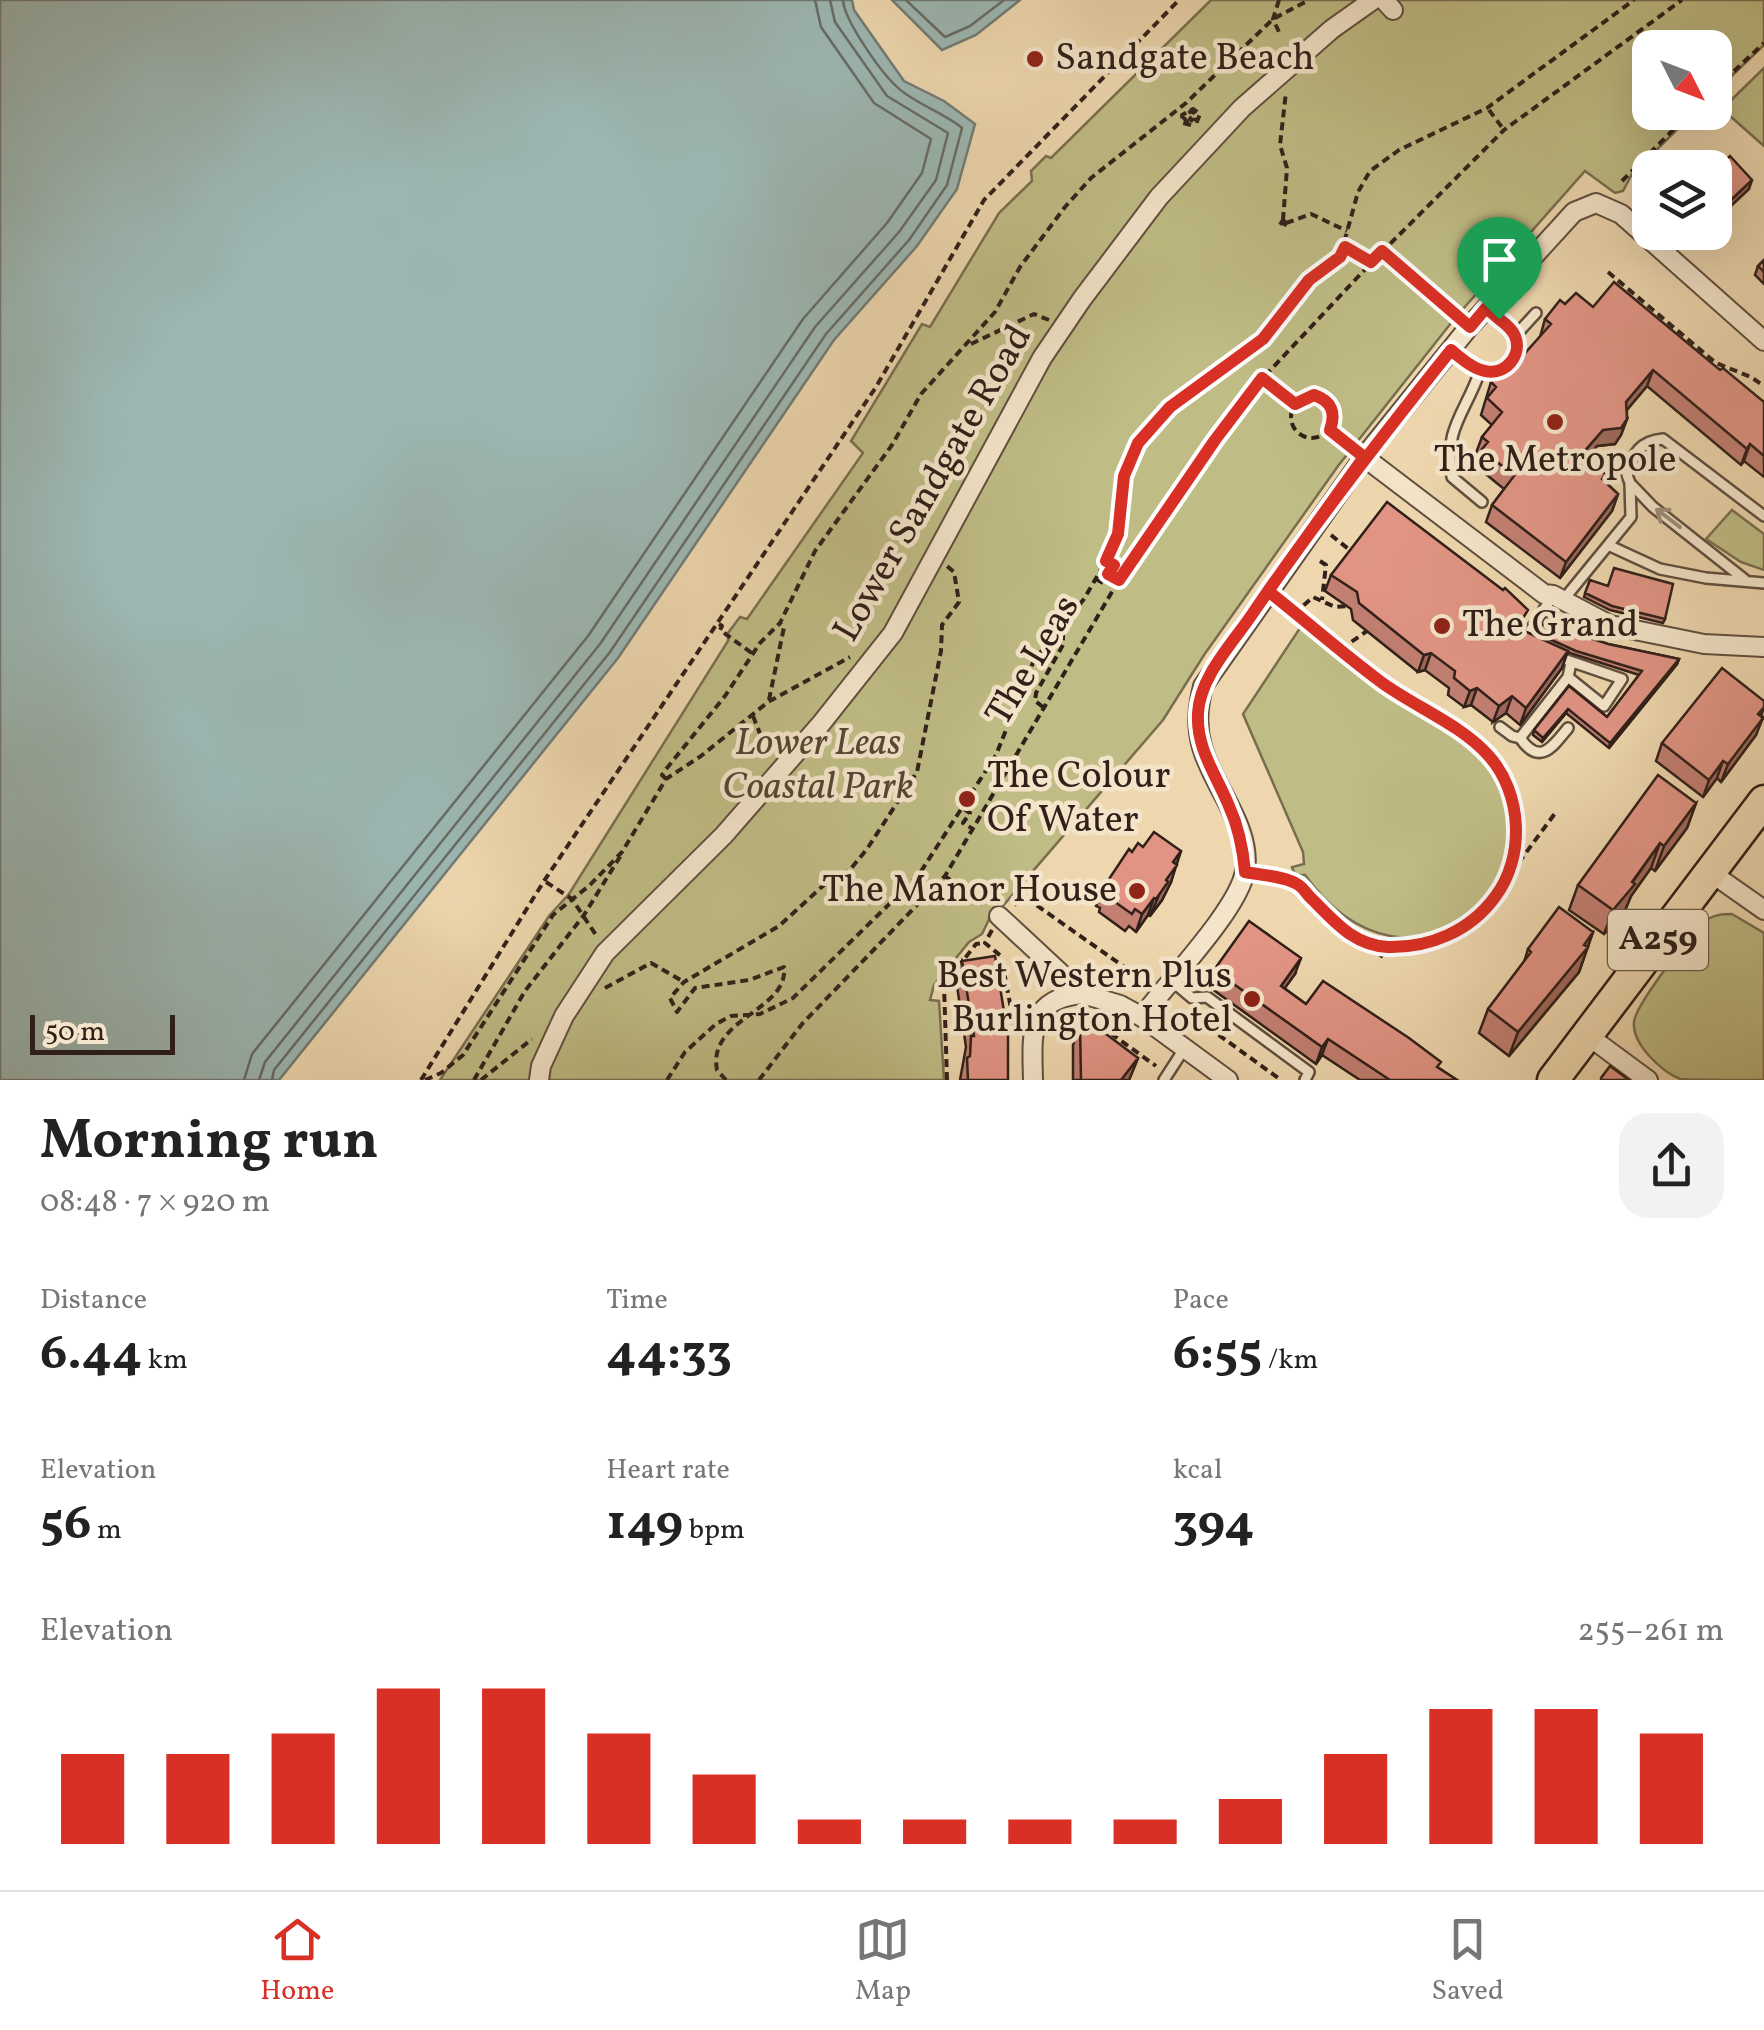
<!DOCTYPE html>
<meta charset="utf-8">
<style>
body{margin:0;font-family:Vollkorn,serif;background:#f2f2f2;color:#222;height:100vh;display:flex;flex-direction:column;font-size:38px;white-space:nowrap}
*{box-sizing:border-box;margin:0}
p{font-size:32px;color:#767676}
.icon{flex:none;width:55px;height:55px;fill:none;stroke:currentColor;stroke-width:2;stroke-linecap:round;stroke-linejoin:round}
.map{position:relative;height:1080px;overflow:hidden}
.side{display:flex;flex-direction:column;background:#fff;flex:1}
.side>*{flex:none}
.needle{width:65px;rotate:132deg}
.fabs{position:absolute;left:1632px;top:30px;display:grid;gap:20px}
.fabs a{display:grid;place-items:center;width:100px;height:100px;border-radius:20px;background:#fff;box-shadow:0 10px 40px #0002;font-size:50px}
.scale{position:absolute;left:30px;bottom:25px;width:145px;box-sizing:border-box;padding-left:10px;border:5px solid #302019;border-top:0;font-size:28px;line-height:35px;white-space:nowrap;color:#302019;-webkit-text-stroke:8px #f4e5ca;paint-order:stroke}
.pin{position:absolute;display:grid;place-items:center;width:85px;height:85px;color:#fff;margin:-102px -42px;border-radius:50% 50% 50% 0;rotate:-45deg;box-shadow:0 0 10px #0007}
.pin .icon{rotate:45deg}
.round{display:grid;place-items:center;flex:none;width:105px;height:105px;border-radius:30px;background:#f2f2f2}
.head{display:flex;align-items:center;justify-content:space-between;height:170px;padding:0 40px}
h1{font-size:55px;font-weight:700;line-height:75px}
.metrics{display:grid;grid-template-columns:repeat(3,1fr);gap:15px;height:170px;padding:10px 40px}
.metrics div{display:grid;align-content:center}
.metrics b{font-size:50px;font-weight:700}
.metrics small{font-size:28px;font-weight:400}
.metrics p{font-size:28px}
.chart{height:280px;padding:20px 40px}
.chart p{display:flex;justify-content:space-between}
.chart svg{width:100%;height:180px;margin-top:10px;stroke:#d93025;stroke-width:6}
.tabs{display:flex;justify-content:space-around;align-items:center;height:140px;border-top:2px solid #e0e0e0;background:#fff;font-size:28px;color:#767676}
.tabs a{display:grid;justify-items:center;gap:5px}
.tabs .active{color:#d93025}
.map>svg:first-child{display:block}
.green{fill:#bfbc85;stroke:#786e4f;stroke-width:2.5}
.water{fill:#9cb7b3;stroke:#717b75;stroke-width:2.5}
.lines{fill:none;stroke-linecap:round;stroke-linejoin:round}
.shore{stroke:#666c66;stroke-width:2.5}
.lane-casing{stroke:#604e3e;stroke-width:14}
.street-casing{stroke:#604e3e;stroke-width:22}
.highway-casing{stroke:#302019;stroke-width:35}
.path{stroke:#302019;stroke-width:4;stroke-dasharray:8 5;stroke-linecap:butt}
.lane{stroke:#f4e5ca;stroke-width:9}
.street{stroke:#f4e5ca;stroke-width:18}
.highway{stroke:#eed7ae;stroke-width:30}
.wall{fill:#c27f72;stroke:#302019;stroke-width:2.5}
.shaded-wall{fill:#9e685c;stroke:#302019;stroke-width:2.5}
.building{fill:#e19484;stroke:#302019;stroke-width:2.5}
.oneway{stroke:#9c8c7a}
.route-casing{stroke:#fff;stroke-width:20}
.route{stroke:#d93025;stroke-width:12}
.poi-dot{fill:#8f2418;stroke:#f4e5ca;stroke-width:4}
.labels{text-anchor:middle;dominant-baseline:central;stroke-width:9;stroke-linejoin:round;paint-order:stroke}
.shield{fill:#f4e5ca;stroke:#6b5b4e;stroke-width:2.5}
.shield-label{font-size:35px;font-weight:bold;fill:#302019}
.poi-label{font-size:38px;fill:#302019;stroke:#f4e5ca;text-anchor:start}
.street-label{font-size:38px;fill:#302019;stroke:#f4e5ca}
.park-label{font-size:38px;font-style:italic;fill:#544734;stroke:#f4e5ca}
</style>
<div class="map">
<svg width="1764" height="1080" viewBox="0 0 1764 1080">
<rect width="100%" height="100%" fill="#eed7ae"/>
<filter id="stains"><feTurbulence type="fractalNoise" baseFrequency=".002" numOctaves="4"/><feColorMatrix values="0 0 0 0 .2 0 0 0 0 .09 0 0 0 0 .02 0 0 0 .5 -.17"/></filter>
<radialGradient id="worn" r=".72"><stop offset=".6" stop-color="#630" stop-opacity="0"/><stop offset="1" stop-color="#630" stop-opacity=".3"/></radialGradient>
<path class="green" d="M 1211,0 L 1764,0 L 1764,45 L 1715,92 L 1715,48 L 1650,48 L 1650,112 L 1694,113 L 1632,174 L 1623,191 L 1615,193 L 1585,171 L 1455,318 L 1338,466 L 1204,655 L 1163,720 L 1002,907 L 995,907 L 982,934 L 969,942 L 934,985 L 930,1000 L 939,1001 L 944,1080 L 440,1080 L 549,916 L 569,894 L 728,641 L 728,633 L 740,617 L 747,619 L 863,453 L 851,441 L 922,324 L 930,327 L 999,213 L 1032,181 L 1031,171 L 1046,156 L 1051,158 Z
M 1764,68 L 1764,146 L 1722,109 Z
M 1732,510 L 1764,534 L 1764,570 L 1741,562 L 1706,539 Z
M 1309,622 C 1330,640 1348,662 1370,679 C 1405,706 1462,728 1488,762 C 1575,880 1410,1022 1305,875 L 1295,875 L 1292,867 L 1304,864 L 1303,852 L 1243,714 L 1302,625 Z
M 1732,914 L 1764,933 L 1764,1080 C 1747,1080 1692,1080 1680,1079 C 1661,1071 1632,1044 1634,1022 C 1635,1006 1690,934 1704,922 C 1712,915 1721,914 1732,914 Z"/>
<path class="water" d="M 0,0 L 852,0 L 854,10 L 904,81 L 944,101 L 975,124 L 957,189 L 917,246 L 834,340 L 618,658 L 279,1080 L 0,1080 Z
M 892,0 L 1020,0 L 976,35 L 942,50 Z"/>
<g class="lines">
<path class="shore" d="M 906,0 L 945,37 L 970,26 L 1004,0
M 244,1080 L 252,1054 L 588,636 L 803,319 L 887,223 L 922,173 L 931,139 L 874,103 L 821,27 L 815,0
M 259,1080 L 265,1062 L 600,644 L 815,327 L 899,232 L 936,180 L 948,133 L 887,96 L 835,22 L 830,0
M 272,1080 L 274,1070 L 610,652 L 826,334 L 909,240 L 947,185 L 962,128 C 944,113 910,101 896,86 C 880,71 844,20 843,0"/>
<defs>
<path id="lane" d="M 1515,336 L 1536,313
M 1451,350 C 1461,358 1473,369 1485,371 C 1508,376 1527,348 1511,329 C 1505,321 1494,315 1487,308
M 1480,371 C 1466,412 1443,429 1452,477 L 1482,502
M 1610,546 L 1660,569 L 1706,578 L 1764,583
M 1744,579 L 1653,507 L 1630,483 L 1627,475 C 1633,453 1640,441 1663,439 L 1764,516
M 1564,599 L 1631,517 L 1630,484
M 1523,642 L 1552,597
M 1555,656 L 1622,679 L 1604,706 L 1568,677 L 1571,663
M 1568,677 L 1520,738 C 1540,767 1553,746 1568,728
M 1500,727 L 1512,736 L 1520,738
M 1172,981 L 1192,998 L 1207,997 L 1309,1072 L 1305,1080
M 1164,1080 L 1184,1049"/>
<path id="street" d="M 1384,0 L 1393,10
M 1364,457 L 1544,594 L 1553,595 L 1610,625 L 1704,644 L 1764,647
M 1710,872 L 1764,910
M 999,916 L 1083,994 L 1120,1005 L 1142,1017 L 1228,1080
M 1142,1017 C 1166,984 1239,909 1245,871 C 1252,827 1213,787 1202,747 C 1196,726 1198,707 1203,686 L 1364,457 L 1469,327 L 1574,212 L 1596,203 L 1621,214 L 1764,341
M 1587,1035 L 1648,1080
M 539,1080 L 541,1066 L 564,1016 L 605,953 L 724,835 L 820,725 L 893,633 L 1042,358 L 1082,299 L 1159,197 L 1242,108 L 1332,29 L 1373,0
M 1033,1080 C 1032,1035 1027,998 1083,994"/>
<path id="highway" d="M 1553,1080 L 1764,801"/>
</defs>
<use href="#lane" class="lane-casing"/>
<use href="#street" class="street-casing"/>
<use href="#highway" class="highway-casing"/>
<path class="path" d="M 1279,0 L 1273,19 L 1279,32
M 1715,89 L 1764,43
M 1489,110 L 1504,130
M 1188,123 L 1184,118 L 1191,111 L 1196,114 L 1195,121
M 1191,125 L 1183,123 L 1182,115 L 1193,109 L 1200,114 L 1196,124 L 1190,119 L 1192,117
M 1622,181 L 1691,112
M 1283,220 L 1287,168 L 1280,145 L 1286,92
M 1283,220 L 1286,223 L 1283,227 L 1280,225 Z
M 1286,223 L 1311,214 L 1347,231
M 1345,247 L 1371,263
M 1383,251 L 1455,313
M 1608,272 L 1716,363 L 1751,377 L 1764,386
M 971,344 L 1034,314 L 1049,320
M 1262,379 L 1294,404
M1291 417a21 21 0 1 1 42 0a21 21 0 1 1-42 0Z
M 1329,430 L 1349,445
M 1331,535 L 1351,551
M 1106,561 L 1113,565 L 1108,574
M 1320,561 L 1326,565 L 1322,600
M 1096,579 L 1103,583 L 1108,574
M 1294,614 L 1313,597 L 1335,607 L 1347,606
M 719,624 L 722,626 L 720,630 L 753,654
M 1341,649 L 1367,631
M 769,700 L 784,627 L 780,623
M 1043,707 L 1035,701 L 1036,693 L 1063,645 L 1063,626
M 753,716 L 768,754
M 666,779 L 662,775 L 667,768 L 725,696 L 760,643 L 780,623 L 815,551 L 892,445 L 921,394 L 995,312 L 1020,267 L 1065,207 L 1091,178 L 1186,103 L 1273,19 L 1309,0
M 964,809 L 970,813 L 963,823 L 973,829
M 1511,873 L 1556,812
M 945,876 L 985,906
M 1264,876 L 1296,883 L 1347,935 L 1386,947 L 1410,945 L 1449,935 L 1482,913 L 1508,877 L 1515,857 L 1517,830 L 1504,781 L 1490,756 L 1454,729 L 1380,682 L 1283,604
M 546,882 L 572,899 L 596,935
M 1014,905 L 1020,900 L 1032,902 L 1147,983
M 992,930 L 985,943 L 1001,956 L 1015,1030
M 1368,946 L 1383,957
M 605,988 L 651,963 L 684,982
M 1187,1012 L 1281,1080
M 1093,1016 L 1095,1022 L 1156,1066
M 421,1080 L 544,881 L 876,387 L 984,200 L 1179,0
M 425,1080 L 441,1073 L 463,1055 L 553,915 L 590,885 L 622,852 L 666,779 L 701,756 L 768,702 L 850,657
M 474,1080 L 525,991 L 584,915 L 621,855
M 481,1080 L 532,1039
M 667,1080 L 685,1052 L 716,1024 L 731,1016 L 760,1014 L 793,998 L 918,876 L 996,755 L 1034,660 L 1084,599 L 1106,561 L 1118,535 L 1125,476 L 1138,443 L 1170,407 L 1263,339 L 1309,280 L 1340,257 L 1358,192 L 1370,171 L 1399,150 L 1487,108 L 1634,0
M 726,1080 L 717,1070 C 707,1018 789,1011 784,967 L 749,980 L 695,988 L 677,1012 L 670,998 L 684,982 L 779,926 L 825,884 L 849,871 L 867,849 L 917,772 L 941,651 L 942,625 L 959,602 L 954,572 L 947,566
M 759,1080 L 802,1024 L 945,876 L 1119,580 L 1215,440 L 1262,379 L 1371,263 L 1504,130 L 1682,0
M 947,1080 L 944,985 L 976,944 L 984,943"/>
<use href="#lane" class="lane"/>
<use href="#street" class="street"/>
<use href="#highway" class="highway"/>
</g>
<path class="wall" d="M 1764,260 L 1764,284 L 1755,275 L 1758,266 Z
M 1565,304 L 1593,307 L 1720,370 L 1764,402 L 1764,477 L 1744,461 L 1741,465 L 1647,386 L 1627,410 L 1627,419 L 1621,435 L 1615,444 L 1597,446 L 1587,458 L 1603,480 L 1618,494 L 1612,511 L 1560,578 L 1486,522 L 1492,505 L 1504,489 L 1476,466 L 1480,456 L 1476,453 L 1482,437 L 1492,425 L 1481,415 L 1491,382 L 1512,368 L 1540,337 L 1545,319 Z
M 1331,575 L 1522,627 L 1524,631 L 1535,636 L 1536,633 L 1566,630 L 1608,644 L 1679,659 L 1677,664 L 1609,748 L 1566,713 L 1542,742 L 1533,735 L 1534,730 L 1569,686 L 1607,717 L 1639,675 L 1567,652 L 1562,668 L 1520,725 L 1506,713 L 1493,722 L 1471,705 L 1464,707 L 1448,695 L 1449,688 L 1425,670 L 1418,672 L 1353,620 L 1351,609 L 1325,591 Z
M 1590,580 L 1665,619 L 1663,623 L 1610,610 L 1584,597 Z
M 1762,717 L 1756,735 L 1721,782 L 1717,778 L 1703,797 L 1656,761 L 1662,743 Z
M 1696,803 L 1687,828 L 1655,871 L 1651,868 L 1631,896 L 1626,908 L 1604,934 L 1569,910 L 1578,885 Z
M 1176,864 L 1171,882 L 1162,900 L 1150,916 L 1148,915 L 1136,932 L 1129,926 L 1125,931 L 1099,912 L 1100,908 L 1096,906 L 1103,888 Z
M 1593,932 L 1579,972 L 1509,1056 L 1479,1033 L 1488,1009 L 1524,962 L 1528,949 Z
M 962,961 L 1008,1080 L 960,1080 L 966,1047 L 956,979 Z
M 1214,970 L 1295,974 L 1284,988 L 1306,1004 L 1439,1068 L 1457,1080 L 1360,1080 L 1322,1055 L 1316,1064 L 1208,986 Z
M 1080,1025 L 1138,1058 L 1129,1080 L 1073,1080 L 1073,1045 Z"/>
<path class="shaded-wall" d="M 1752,180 L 1749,189 L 1715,221 L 1715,215 Z
M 1653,370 L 1647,386 L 1620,418 L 1626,402 Z
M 1627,419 L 1621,435 L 1615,444 L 1597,446 L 1576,471 L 1582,454 L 1603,430 Z
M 1750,444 L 1744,461 L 1741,465 L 1747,449 Z
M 1618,494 L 1612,511 L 1560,578 L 1566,562 Z
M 1568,651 L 1562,668 L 1520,725 L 1526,708 Z
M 1431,653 L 1425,670 L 1418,672 L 1424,655 Z
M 1679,659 L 1677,664 L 1609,748 L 1610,743 Z
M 1477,688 L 1471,705 L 1464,707 L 1470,691 Z
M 1512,696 L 1506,713 L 1493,722 L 1499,706 Z
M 1764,707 L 1760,720 L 1763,718 L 1756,735 L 1721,782 L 1728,764 Z
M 1568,709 L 1566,713 L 1542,742 L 1543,738 Z
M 1723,761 L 1717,778 L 1703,797 L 1709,780 Z
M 1696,803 L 1687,828 L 1655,871 L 1664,846 Z
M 1660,843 L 1651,868 L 1631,896 L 1626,908 L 1604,934 L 1613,910 Z
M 1181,851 L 1171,882 L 1162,900 L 1150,916 L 1173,862 Z
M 1154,898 L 1148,915 L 1136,932 L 1142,914 Z
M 1593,932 L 1579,972 L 1509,1056 L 1518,1032 Z
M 1301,958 L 1295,974 L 1275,1002 L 1281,986 Z
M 1328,1039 L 1322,1055 L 1316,1064 L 1322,1047 Z
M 1138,1058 L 1129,1080 L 1121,1080 Z"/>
<path class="building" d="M 1730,156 L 1752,180 L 1715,215 L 1715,170 Z
M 1764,260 L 1764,272 L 1758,266 Z
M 1614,282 L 1720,370 L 1723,368 L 1764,402 L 1764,456 L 1750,444 L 1747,449 L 1653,370 L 1626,402 L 1627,419 L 1621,428 L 1603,430 L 1582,454 L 1605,474 L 1602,479 L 1618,494 L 1566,562 L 1492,505 L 1514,476 L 1482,449 L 1488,442 L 1482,437 L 1502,412 L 1487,398 L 1496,387 L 1491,382 L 1507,363 L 1512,368 L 1551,324 L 1545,319 L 1560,300 L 1565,304 L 1576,293 L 1593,307 Z
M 1387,502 L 1503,590 L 1505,588 L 1528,610 L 1520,623 L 1524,631 L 1568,651 L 1526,708 L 1512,696 L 1499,706 L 1477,688 L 1470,691 L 1454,678 L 1455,671 L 1431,653 L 1424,655 L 1359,603 L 1357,592 L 1331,575 Z
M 1614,568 L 1673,584 L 1665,619 L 1612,606 L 1585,593 L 1590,580 L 1608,586 Z
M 1548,619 L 1566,630 L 1608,644 L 1679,659 L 1610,743 L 1568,709 L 1543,738 L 1534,730 L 1569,686 L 1607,717 L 1642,671 L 1576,651 L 1536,633 Z
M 1722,668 L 1764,701 L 1764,707 L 1758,714 L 1763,718 L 1728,764 L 1723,761 L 1709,780 L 1662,743 Z
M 1658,775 L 1696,803 L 1664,846 L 1660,843 L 1632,882 L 1635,884 L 1613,910 L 1578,885 Z
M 1154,832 L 1181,851 L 1173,862 L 1177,865 L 1166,880 L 1168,882 L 1156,899 L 1154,898 L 1142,914 L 1135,909 L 1132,914 L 1105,895 L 1107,892 L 1103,888 L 1129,849 L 1132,852 L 1138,843 L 1143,847 Z
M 1559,907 L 1593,932 L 1584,945 L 1588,947 L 1518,1032 L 1488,1009 L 1531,952 L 1528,949 Z
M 1249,921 L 1301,958 L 1281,986 L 1306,1004 L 1323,981 L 1409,1038 L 1441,1062 L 1437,1067 L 1457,1080 L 1390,1080 L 1328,1039 L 1322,1047 L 1214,970 Z
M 995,956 L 1008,1036 L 1008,1080 L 968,1080 L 967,1058 L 970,1056 L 971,1036 L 974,1036 L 962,961 Z
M 1080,1025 L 1094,1025 L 1138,1058 L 1121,1080 L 1081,1080 Z
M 1610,1066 L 1629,1080 L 1601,1080 L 1601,1078 Z"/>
<defs><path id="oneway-shaft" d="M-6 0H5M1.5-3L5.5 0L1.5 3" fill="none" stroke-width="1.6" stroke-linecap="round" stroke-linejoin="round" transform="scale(2.5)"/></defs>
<use class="oneway" href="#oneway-shaft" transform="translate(1668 518) rotate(-143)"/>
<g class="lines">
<defs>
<path id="route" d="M 1499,319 L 1486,308 L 1470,327 L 1382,251 L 1371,262 L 1345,247 L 1340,257 L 1309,280 L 1263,339 L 1170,407 L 1138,443 L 1124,476 L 1118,534 L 1106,561 L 1114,565 L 1108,574 L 1119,580 L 1215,440 L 1262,378 L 1295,404 L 1314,395 C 1332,401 1336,413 1330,430 L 1364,457 L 1268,591 C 1306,621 1342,653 1381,682 C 1415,707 1460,724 1488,755 C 1523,793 1525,858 1495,897 C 1470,931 1430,948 1388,947 C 1354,945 1336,923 1313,900 C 1308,896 1303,887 1297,884 C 1284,876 1260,875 1245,872 C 1243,849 1239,828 1229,806 C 1216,774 1196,749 1198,713 C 1200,676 1233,643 1253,613 C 1315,522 1382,436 1451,350 C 1461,358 1473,369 1485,371 C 1505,376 1523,355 1515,336 C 1512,329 1506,324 1499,319"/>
</defs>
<use href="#route" class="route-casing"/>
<use href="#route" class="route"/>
</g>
<g class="poi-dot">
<circle cx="1035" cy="59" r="10"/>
<circle cx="1555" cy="422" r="10"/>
<circle cx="1442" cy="626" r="10"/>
<circle cx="967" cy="799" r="10"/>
<circle cx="1137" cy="891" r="10"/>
<circle cx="1252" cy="999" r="10"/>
</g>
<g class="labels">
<rect class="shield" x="1608" y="910" width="100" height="60" rx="8"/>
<g class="shield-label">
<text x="1658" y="940">A259</text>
</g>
<g class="poi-label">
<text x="1055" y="59">Sandgate Beach</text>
<text x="1555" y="461" text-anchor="middle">The Metropole</text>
<text x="1462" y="626">The Grand</text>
<text x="987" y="777">The Colour<tspan x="987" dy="44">Of Water</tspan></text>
<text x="1117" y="891" text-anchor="end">The Manor House</text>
<text x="1232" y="977" text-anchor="end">Best Western Plus<tspan x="1232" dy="44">Burlington Hotel</tspan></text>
</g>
<g class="street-label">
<text transform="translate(934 484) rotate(-60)">Lower Sandgate Road</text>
<text transform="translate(1034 661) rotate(-59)">The Leas</text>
</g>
<g class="park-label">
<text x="818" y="744">Lower Leas<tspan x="818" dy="44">Coastal Park</tspan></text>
</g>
</g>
<rect width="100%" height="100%" filter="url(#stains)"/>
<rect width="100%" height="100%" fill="url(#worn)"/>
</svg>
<div class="fabs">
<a><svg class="needle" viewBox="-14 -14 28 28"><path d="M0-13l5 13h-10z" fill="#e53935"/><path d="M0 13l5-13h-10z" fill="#767676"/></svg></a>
<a><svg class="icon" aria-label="layers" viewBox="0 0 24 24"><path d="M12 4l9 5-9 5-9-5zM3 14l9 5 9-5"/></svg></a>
</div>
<div class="scale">50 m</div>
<div class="pin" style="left:1499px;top:319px;background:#1e9e55"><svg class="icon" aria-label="arrive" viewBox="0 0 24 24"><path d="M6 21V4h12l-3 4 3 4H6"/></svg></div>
</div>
<section class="side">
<div class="head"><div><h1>Morning run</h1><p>08:48 · 7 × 920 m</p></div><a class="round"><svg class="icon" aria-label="share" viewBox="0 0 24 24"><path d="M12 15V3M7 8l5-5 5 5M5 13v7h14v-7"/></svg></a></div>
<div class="metrics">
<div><p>Distance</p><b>6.44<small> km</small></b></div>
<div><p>Time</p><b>44:33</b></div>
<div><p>Pace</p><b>6:55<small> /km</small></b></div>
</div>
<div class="metrics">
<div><p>Elevation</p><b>56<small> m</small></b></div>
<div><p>Heart rate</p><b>149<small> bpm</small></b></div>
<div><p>kcal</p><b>394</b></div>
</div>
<div class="chart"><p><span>Elevation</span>255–261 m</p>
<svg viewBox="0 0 160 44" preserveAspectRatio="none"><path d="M5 44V22M15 44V22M25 44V17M35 44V6M45 44V6M55 44V17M65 44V27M75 44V38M85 44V38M95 44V38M105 44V38M115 44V33M125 44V22M135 44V11M145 44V11M155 44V17"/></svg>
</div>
</section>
<nav class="tabs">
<a class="active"><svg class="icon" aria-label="home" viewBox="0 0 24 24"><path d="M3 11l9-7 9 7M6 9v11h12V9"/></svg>Home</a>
<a><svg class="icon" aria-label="map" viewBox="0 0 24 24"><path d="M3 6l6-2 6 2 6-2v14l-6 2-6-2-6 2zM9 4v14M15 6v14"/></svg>Map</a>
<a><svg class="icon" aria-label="saved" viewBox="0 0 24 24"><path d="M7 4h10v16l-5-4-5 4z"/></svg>Saved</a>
</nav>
